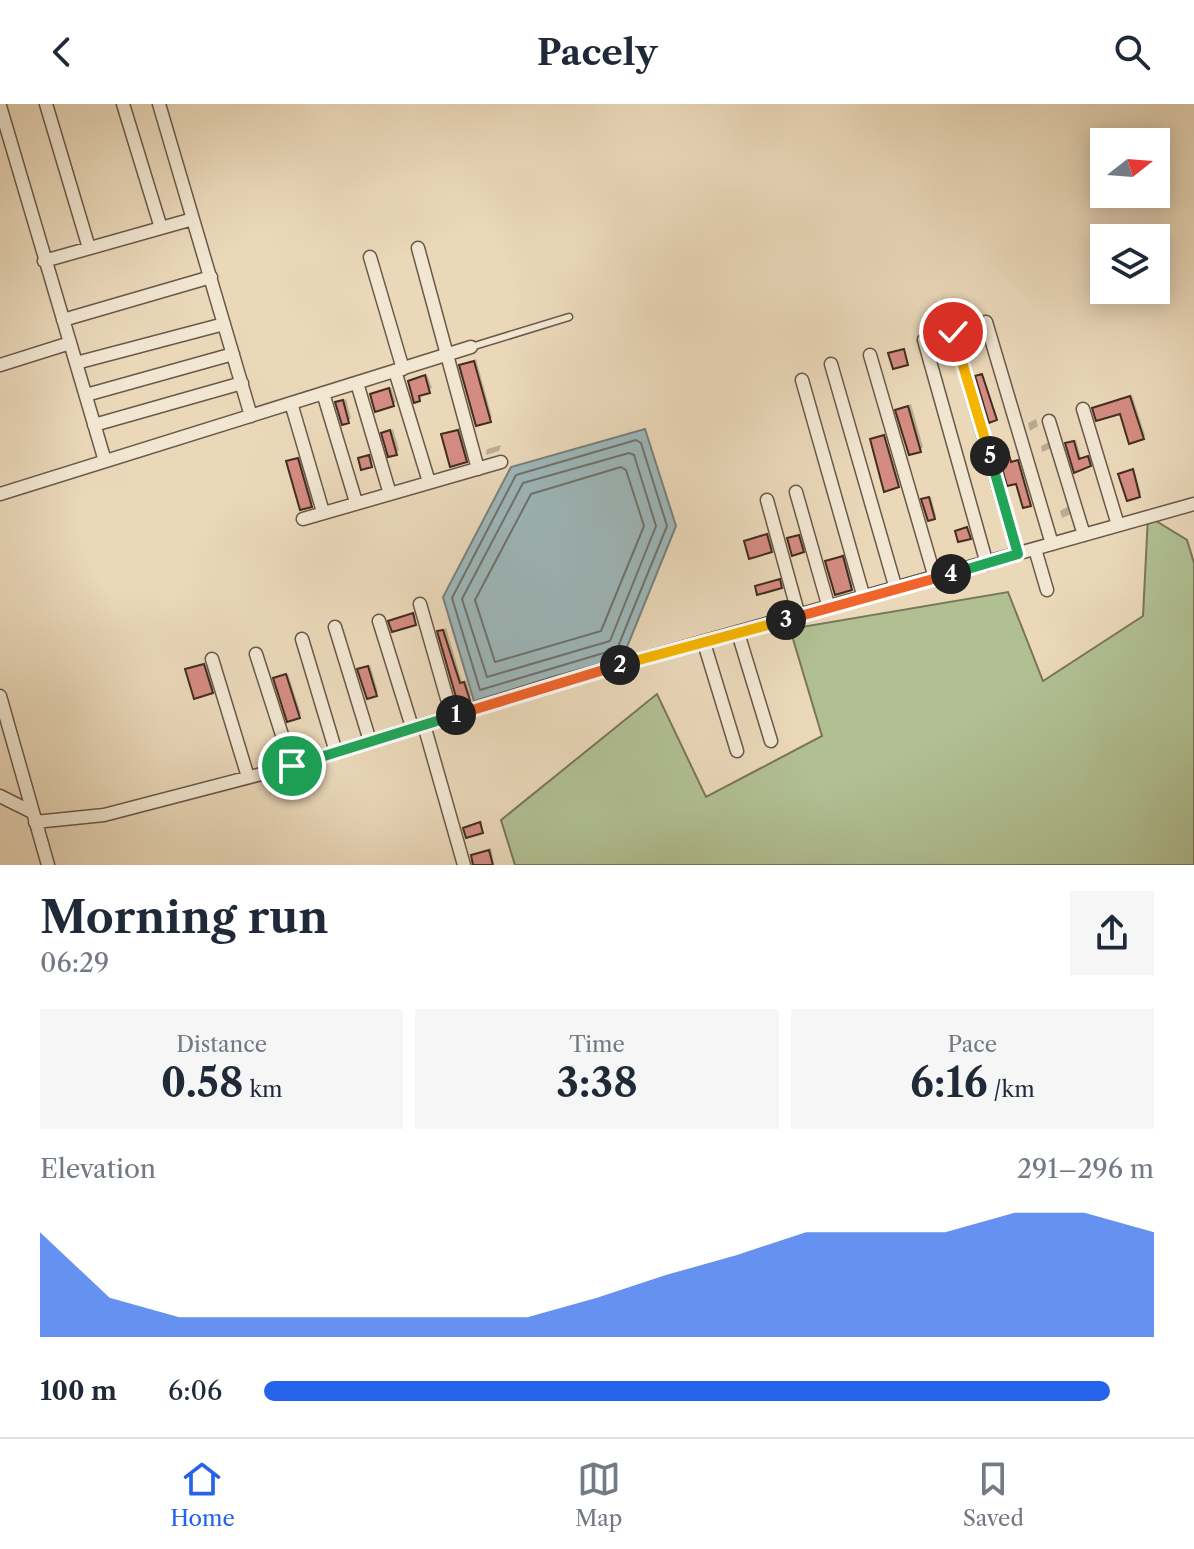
<!DOCTYPE html>
<meta charset="utf-8">
<style>
body{margin:0;font-family:"Libre Caslon Text",serif;background:#f6f6f7;color:#1f2937;height:100vh;display:flex;flex-direction:column;font-size:30px;white-space:nowrap}
*{box-sizing:border-box;margin:0}
p{font-size:26px;color:#747a83}
.icon{flex:none;width:44px;height:44px;fill:none;stroke:currentColor;stroke-width:2;stroke-linecap:round;stroke-linejoin:round}
.map{position:relative;height:761px;overflow:hidden}
.details{display:flex;flex-direction:column;background:#fff;flex:1}
.details>*{flex:none}
.needle{width:52px;rotate:73deg}
.buttons{position:absolute;left:1090px;top:24px;display:grid;gap:16px}
.buttons a{display:grid;place-items:center;width:80px;height:80px;border-radius:0px;background:#fff;box-shadow:0 4px 20px #0003;font-size:40px}
.pin{position:absolute;display:grid;place-items:center;width:68px;height:68px;color:#fff;margin:-34px;border:4px solid #fff;border-radius:50%;box-shadow:0 2px 8px #0007}
.km{position:absolute;width:40px;height:40px;margin:-20px;border-radius:50%;background:#222;color:#fff;font-size:22px;line-height:40px;text-align:center}
.round{display:grid;place-items:center;flex:none;width:84px;height:84px;border-radius:0px;background:#f6f6f7}
.head{display:flex;align-items:center;justify-content:space-between;height:136px;padding:0 40px}
h1{font-size:44px;font-weight:700;line-height:60px}
.figures{display:grid;grid-template-columns:repeat(3,1fr);gap:12px;height:136px;padding:8px 40px}
.figures div{display:grid;align-content:center;border-radius:0px;background:#f6f6f7;text-align:center}
.figures b{font-size:40px;font-weight:700}
.figures small{font-size:22px;font-weight:400}
.figures p{font-size:22px}
.chart{height:224px;padding:16px 40px}
.chart p{display:flex;justify-content:space-between}
.chart svg{width:100%;height:144px;margin-top:8px;fill:#2563eb;opacity:.7}
ul{padding:0 40px;list-style:none;font-size:26px}
li{display:grid;grid-template-columns:128px 96px 1fr;align-items:center;height:60px}
li i{height:20px;border-radius:10px;background:#2563eb}
header{display:flex;justify-content:space-between;align-items:center;height:104px;padding:0 40px;background:#fff;font-size:36px;font-weight:700}
.tab-bar{display:flex;justify-content:space-around;align-items:center;height:112px;border-top:2px solid #e0e1e3;background:#fff;font-size:22px;color:#747a83}
.tab-bar a{display:grid;justify-items:center;gap:4px}
.tab-bar .current{color:#2563eb}
.map>svg:first-child{display:block}
.green{fill:#b1c093;stroke:#79775a;stroke-width:2}
.water{fill:#9db7ba;stroke:#78807d;stroke-width:2}
.shadow{fill:#0003}
.lines{fill:none;stroke-linecap:round;stroke-linejoin:round}
.shore{stroke:#6f726e;stroke-width:2}
.building{fill:#d48b81;stroke:#412e21;stroke-width:2}
.service-casing{stroke:#6b5847;stroke-width:9}
.minor-casing{stroke:#6b5847;stroke-width:15}
.service{stroke:#f1e6d2;stroke-width:6}
.minor{stroke:#f1e6d2;stroke-width:12}
.split-1-casing{stroke:#fff;stroke-width:16}
.split-2-casing{stroke:#fff;stroke-width:16}
.split-3-casing{stroke:#fff;stroke-width:16}
.split-4-casing{stroke:#fff;stroke-width:16}
.split-5-casing{stroke:#fff;stroke-width:16}
.split-6-casing{stroke:#fff;stroke-width:16}
.split-1{stroke:#22a559;stroke-width:10}
.split-2{stroke:#f0652b;stroke-width:10}
.split-3{stroke:#f5b400;stroke-width:10}
.split-4{stroke:#f0652b;stroke-width:10}
.split-5{stroke:#22a559;stroke-width:10}
.split-6{stroke:#f5b400;stroke-width:10}
</style>
<header><svg class="icon" aria-label="back" viewBox="0 0 24 24"><path d="M15 5l-7 7 7 7"/></svg>Pacely<svg class="icon" aria-label="search" viewBox="0 0 24 24"><circle cx="10" cy="10" r="6"/><path d="M15 15l6 6"/></svg></header>
<div class="map">
<svg width="1194" height="761" viewBox="0 0 1194 761">
<rect width="100%" height="100%" fill="#ead8b9"/>
<filter id="stains"><feTurbulence type="fractalNoise" baseFrequency=".0025" numOctaves="4"/><feColorMatrix values="0 0 0 0 .2 0 0 0 0 .09 0 0 0 0 .02 0 0 0 .5 -.17"/></filter>
<radialGradient id="worn" r=".72"><stop offset=".6" stop-color="#630" stop-opacity="0"/><stop offset="1" stop-color="#630" stop-opacity=".3"/></radialGradient>
<path class="green" d="M 1148,412 L 1187,436 L 1194,459 L 1194,761 L 515,761 L 501,716 L 657,590 L 706,693 L 822,632 L 790,525 L 1008,488 L 1043,577 L 1143,512 Z"/>
<path class="water" d="M 645,325 L 676,422 L 623,553 L 474,597 L 443,493 L 511,363 Z"/>
<path class="shadow" d="M 476,255 L 492,313 L 490,316 L 461,262 Z
M 427,270 L 432,284 L 421,289 L 419,295 L 410,278 Z
M 391,283 L 396,298 L 393,300 L 372,290 Z
M 1132,291 L 1145,331 L 1143,334 L 1121,308 L 1094,304 Z
M 346,295 L 351,314 L 348,317 L 338,299 Z
M 911,300 L 923,343 L 920,346 L 898,306 Z
M 1036,315 L 1038,322 L 1030,327 L 1028,319 Z
M 460,324 L 469,354 L 466,357 L 443,331 Z
M 393,325 L 399,346 L 396,349 L 383,329 Z
M 885,331 L 899,379 L 898,381 L 873,335 Z
M 1076,336 L 1081,354 L 1090,352 L 1092,359 L 1076,366 L 1068,340 Z
M 1049,338 L 1051,344 L 1042,348 L 1041,342 Z
M 501,341 L 499,347 L 486,351 L 487,345 Z
M 1009,347 L 1012,358 L 1019,356 L 1030,400 L 1001,349 Z
M 372,349 L 371,361 L 360,355 L 363,352 Z
M 300,353 L 313,399 L 311,401 L 289,357 Z
M 1134,365 L 1141,389 L 1139,391 L 1121,370 Z
M 931,393 L 936,412 L 934,414 L 926,394 Z
M 1069,402 L 1071,410 L 1062,414 L 1060,407 Z
M 770,429 L 774,444 L 771,447 L 746,438 Z
M 801,430 L 805,444 L 803,447 L 789,435 Z
M 847,448 L 856,479 L 851,484 L 827,458 Z
M 416,508 L 415,519 L 391,517 L 393,515 Z
M 446,524 L 462,578 L 466,576 L 471,592 L 459,597 L 439,528 Z
M 210,560 L 216,583 L 212,587 L 187,566 Z
M 370,561 L 378,588 L 376,590 L 360,566 Z
M 288,570 L 301,610 L 299,612 L 277,573 Z
M 482,717 L 482,727 L 465,724 L 468,721 Z
M 491,744 L 494,761 L 474,761 L 476,749 Z"/>
<g class="lines">
<path class="shore" d="M 636,336 L 641,339 L 667,422 L 617,545 L 480,586 L 452,494 L 516,371 Z
M 629,349 L 634,351 L 656,422 L 610,537 L 487,573 L 462,495 L 523,379 Z
M 621,363 L 626,366 L 644,422 L 601,527 L 495,558 L 475,496 L 531,390 Z"/>
</g>
<path class="building" d="M 904,245 L 908,261 L 893,265 L 888,249 Z
M 474,257 L 491,318 L 476,322 L 459,261 Z
M 982,270 L 997,316 L 989,319 L 975,272 Z
M 425,271 L 430,289 L 419,292 L 420,297 L 414,299 L 408,277 Z
M 389,284 L 394,302 L 375,308 L 370,290 Z
M 1130,292 L 1144,335 L 1129,340 L 1120,310 L 1096,317 L 1092,304 Z
M 343,296 L 349,319 L 342,321 L 335,298 Z
M 908,302 L 921,348 L 909,351 L 895,306 Z
M 390,326 L 397,351 L 388,353 L 381,329 Z
M 458,326 L 467,358 L 450,363 L 441,330 Z
M 884,331 L 899,383 L 884,388 L 870,335 Z
M 1074,337 L 1079,355 L 1088,352 L 1091,362 L 1074,369 L 1065,339 Z
M 1008,347 L 1011,358 L 1018,356 L 1031,402 L 1023,404 L 1016,380 L 1007,382 L 998,350 Z
M 369,351 L 372,363 L 361,366 L 358,354 Z
M 298,354 L 312,403 L 300,406 L 286,357 Z
M 1133,365 L 1140,393 L 1127,397 L 1118,370 Z
M 929,393 L 935,415 L 928,417 L 921,395 Z
M 967,423 L 971,435 L 958,438 L 955,427 Z
M 767,430 L 772,448 L 749,455 L 744,437 Z
M 799,431 L 804,448 L 792,452 L 787,434 Z
M 843,452 L 852,486 L 835,491 L 825,457 Z
M 780,475 L 782,484 L 757,491 L 755,482 Z
M 413,509 L 416,521 L 392,528 L 388,517 Z
M 443,526 L 460,579 L 464,578 L 470,596 L 458,600 L 437,527 Z
M 204,560 L 213,589 L 194,595 L 185,565 Z
M 368,562 L 377,592 L 367,595 L 357,565 Z
M 286,570 L 300,614 L 287,618 L 273,574 Z
M 480,718 L 483,729 L 466,734 L 463,724 Z
M 489,746 L 493,761 L 473,761 L 471,751 Z"/>
<g class="lines">
<defs>
<path id="service" d="M 471,243 L 569,213"/>
<path id="minor" d="M 46,0 L 89,144
M 123,0 L 161,124
M 159,0 L 251,312
M 0,2 L 105,357
M 418,144 L 478,365
M 370,153 L 403,265
M 44,157 L 193,115
M 63,216 L 211,173
M 986,218 L 1052,440
M 953,228 L 1018,450
M 924,236 L 987,460
M 870,251 L 935,474
M 76,259 L 224,220
M 831,260 L 896,485
M 0,261 L 70,239
M 395,267 L 429,378
M 802,276 L 864,494
M 357,279 L 390,390
M 323,289 L 356,398
M 86,291 L 233,250
M 291,299 L 323,408
M 1083,305 L 1118,421
M 1049,317 L 1084,431
M 94,321 L 242,279
M 796,388 L 829,504
M 0,390 L 471,243
M 767,396 L 799,512
M 303,415 L 501,358
M 1035,445 L 1047,486
M 420,500 L 452,612
M 379,517 L 412,623
M 335,523 L 370,637
M 738,529 L 771,637
M 302,535 L 336,648
M 704,539 L 737,647
M 256,550 L 292,662
M 212,555 L 248,673
M 0,592 L 48,761
M 424,621 L 464,761
M 0,692 L 32,708
M 35,718 L 104,711 L 292,662 L 552,580 L 1194,400"/>
</defs>
<use href="#service" class="service-casing"/>
<use href="#minor" class="minor-casing"/>
<use href="#service" class="service"/>
<use href="#minor" class="minor"/>
</g>
<g class="lines">
<defs>
<path id="split-1" d="M 292,662 L 456,611"/>
<path id="split-2" d="M 456,611 L 620,561"/>
<path id="split-3" d="M 620,561 L 786,516"/>
<path id="split-4" d="M 786,516 L 951,470"/>
<path id="split-5" d="M 951,470 L 1018,450 L 990,352"/>
<path id="split-6" d="M 953,228 L 990,352"/>
</defs>
<use href="#split-1" class="split-1-casing"/>
<use href="#split-2" class="split-2-casing"/>
<use href="#split-3" class="split-3-casing"/>
<use href="#split-4" class="split-4-casing"/>
<use href="#split-5" class="split-5-casing"/>
<use href="#split-6" class="split-6-casing"/>
<use href="#split-1" class="split-1"/>
<use href="#split-2" class="split-2"/>
<use href="#split-3" class="split-3"/>
<use href="#split-4" class="split-4"/>
<use href="#split-5" class="split-5"/>
<use href="#split-6" class="split-6"/>
</g>
<rect width="100%" height="100%" filter="url(#stains)"/>
<rect width="100%" height="100%" fill="url(#worn)"/>
</svg>
<div class="buttons">
<a><svg class="needle" viewBox="-14 -14 28 28"><path d="M0-13l5 13h-10z" fill="#e53935"/><path d="M0 13l5-13h-10z" fill="#747a83"/></svg></a>
<a><svg class="icon" aria-label="layers" viewBox="0 0 24 24"><path d="M12 4l9 5-9 5-9-5zM3 14l9 5 9-5"/></svg></a>
</div>
<div class="pin" style="left:292px;top:662px;background:#1e9e55"><svg class="icon" aria-label="arrive" viewBox="0 0 24 24"><path d="M6 21V4h12l-3 4 3 4H6"/></svg></div>
<div class="pin" style="left:953px;top:228px;background:#d93025"><svg class="icon" aria-label="check" viewBox="0 0 24 24"><path d="M5 12l5 5 9-10"/></svg></div>
<b class="km" style="left:456px;top:611px">1</b>
<b class="km" style="left:620px;top:561px">2</b>
<b class="km" style="left:786px;top:516px">3</b>
<b class="km" style="left:951px;top:470px">4</b>
<b class="km" style="left:990px;top:352px">5</b>
</div>
<section class="details">
<div class="head"><div><h1>Morning run</h1><p>06:29</p></div><a class="round"><svg class="icon" aria-label="share" viewBox="0 0 24 24"><path d="M12 15V3M7 8l5-5 5 5M5 13v7h14v-7"/></svg></a></div>
<div class="figures">
<div><p>Distance</p><b>0.58<small> km</small></b></div>
<div><p>Time</p><b>3:38</b></div>
<div><p>Pace</p><b>6:16<small> /km</small></b></div>
</div>
<div class="chart"><p><span>Elevation</span>291–296 m</p>
<svg viewBox="0 0 160 44" preserveAspectRatio="none"><path d="M0 44V12L10 32L20 38L30 38L40 38L50 38L60 38L70 38L80 32L90 25L100 19L110 12L120 12L130 12L140 6L150 6L160 12V44z"/></svg>
</div>
<ul>
<li><b>100 m</b>6:06<i style="width:95%"></i></li>
</ul>
</section>
<nav class="tab-bar">
<a class="current"><svg class="icon" aria-label="home" viewBox="0 0 24 24"><path d="M3 11l9-7 9 7M6 9v11h12V9"/></svg>Home</a>
<a><svg class="icon" aria-label="map" viewBox="0 0 24 24"><path d="M3 6l6-2 6 2 6-2v14l-6 2-6-2-6 2zM9 4v14M15 6v14"/></svg>Map</a>
<a><svg class="icon" aria-label="saved" viewBox="0 0 24 24"><path d="M7 4h10v16l-5-4-5 4z"/></svg>Saved</a>
</nav>
